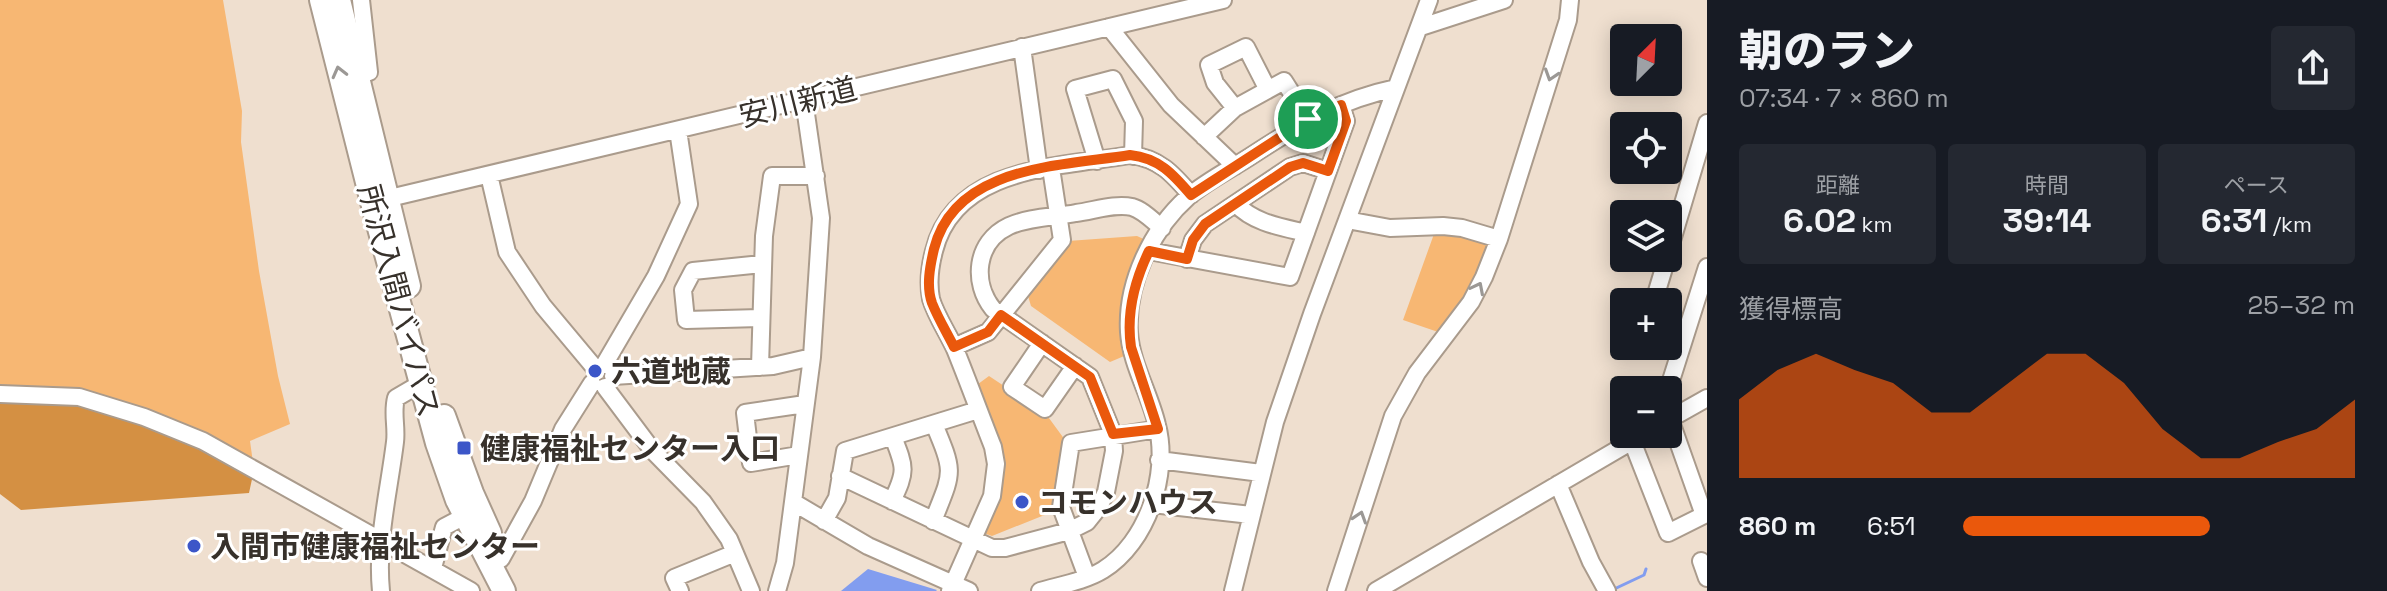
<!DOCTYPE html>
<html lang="ja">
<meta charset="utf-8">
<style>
body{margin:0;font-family:"Space Grotesk","Noto Sans JP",sans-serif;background:#242831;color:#f1f3f6;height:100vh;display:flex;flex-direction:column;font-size:30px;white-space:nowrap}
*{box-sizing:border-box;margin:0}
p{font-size:26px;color:#9ea1a6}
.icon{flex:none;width:44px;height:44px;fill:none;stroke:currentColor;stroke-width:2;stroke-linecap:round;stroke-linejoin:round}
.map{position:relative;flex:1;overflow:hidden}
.details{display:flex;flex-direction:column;background:#171b24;width:680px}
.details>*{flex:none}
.needle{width:52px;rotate:24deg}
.buttons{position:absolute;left:1610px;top:24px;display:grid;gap:16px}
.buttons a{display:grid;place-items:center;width:72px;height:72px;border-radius:8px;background:#171b24;box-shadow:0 4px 20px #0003;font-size:40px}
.pin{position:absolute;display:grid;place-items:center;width:68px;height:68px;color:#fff;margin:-34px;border:4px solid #fff;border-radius:50%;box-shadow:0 2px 8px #0007}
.round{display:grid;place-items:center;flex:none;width:84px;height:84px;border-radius:8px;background:#242831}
.summary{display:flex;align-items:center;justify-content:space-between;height:136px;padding:0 32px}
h1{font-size:44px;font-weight:800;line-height:60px}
.metrics{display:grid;grid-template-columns:repeat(3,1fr);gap:12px;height:136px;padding:8px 32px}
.metrics div{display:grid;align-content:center;border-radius:8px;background:#242831;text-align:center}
.metrics b{font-size:34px;font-weight:800}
.metrics small{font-size:22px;font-weight:400}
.metrics p{font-size:22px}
.chart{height:224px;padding:16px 32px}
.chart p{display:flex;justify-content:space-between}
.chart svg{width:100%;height:144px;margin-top:8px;fill:#ea580c;opacity:.7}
ul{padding:0 32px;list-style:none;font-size:26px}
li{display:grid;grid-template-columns:128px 96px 1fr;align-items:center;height:60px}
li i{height:20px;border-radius:10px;background:#ea580c}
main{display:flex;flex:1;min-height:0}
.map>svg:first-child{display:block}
.green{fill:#f7b773}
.forest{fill:#d49043}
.water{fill:#829def}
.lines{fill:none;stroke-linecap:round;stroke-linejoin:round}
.stream{stroke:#829def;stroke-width:3}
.minor-casing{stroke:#aa9b8c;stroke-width:20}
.highway-casing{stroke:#aa9b8c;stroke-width:26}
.minor{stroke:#fff;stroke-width:16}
.highway{stroke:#fff;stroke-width:22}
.oneway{stroke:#9b9895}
.route-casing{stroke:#fff;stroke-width:16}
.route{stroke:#ea580c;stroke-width:10}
.poi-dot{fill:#3c56c8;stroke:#fff;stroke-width:3}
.labels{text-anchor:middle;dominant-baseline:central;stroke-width:6;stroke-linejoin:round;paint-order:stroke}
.street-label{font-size:30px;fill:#37312b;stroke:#fff}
.poi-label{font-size:30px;font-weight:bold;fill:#37312b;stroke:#fff;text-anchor:start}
</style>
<main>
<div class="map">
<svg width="1707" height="591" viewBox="0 0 1707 591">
<rect width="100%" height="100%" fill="#efdfcf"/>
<path class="green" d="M 0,0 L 223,0 L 242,111 L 241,142 L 259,271 L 278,376 L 290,424 L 250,441 L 254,470 L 0,394 Z
M 1434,234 L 1451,234 L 1490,242 L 1469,296 L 1441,333 L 1403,320 Z
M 1137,236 L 1148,241 L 1129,354 L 1110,362 L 1031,306 L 1028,296 L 1068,241 Z
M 989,376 L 1046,414 L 1065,440 L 1057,510 L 992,536 L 981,532 L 1000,486 L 974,387 Z"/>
<path class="forest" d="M 0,394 L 79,397 L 254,470 L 249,493 L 21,510 L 0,494 Z"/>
<path class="water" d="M 868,569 L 937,590 L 936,591 L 841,591 Z"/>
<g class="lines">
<path class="stream" d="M 1612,590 L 1644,575 L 1646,569"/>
<defs>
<path id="minor" d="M 1109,27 L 1171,105 L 1235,166
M 1421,27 L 1504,0
M 1022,47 L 1039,170
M 358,76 L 369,72 L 361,0
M 1235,108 L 1215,83 L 1209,65 L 1246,47 L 1268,90
M 1204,137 L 1235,108 L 1284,81 L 1308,119
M 1097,161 L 1075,89 L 1113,79 L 1134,121 L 1133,156
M 489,175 L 507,252 L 543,306 L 594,367
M 377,201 L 1223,0
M 1236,204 C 1254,223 1281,227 1306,233
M 1347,220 L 1390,228 L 1443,226 L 1462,228 L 1499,239
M 1149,251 L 1290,277 L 1346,121 L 1341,105
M 1668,254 L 1707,123
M 1187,259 L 1193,240 L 1205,224 L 1290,167 L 1303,163 L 1328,171
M 1654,301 L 1667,258
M 760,318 L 686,320 L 683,290 L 693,271 L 762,264
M 1042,343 L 1012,387 L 1045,409 L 1075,366
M 954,347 L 988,332 L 1062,240 L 1051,168
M 604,365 L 656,276 L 689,204 L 678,130
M 760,367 L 764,236 L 772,176 L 816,176
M 613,376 L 773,366 L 812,357
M 605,387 L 653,451 L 703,502 L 729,539 L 751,591
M 1668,390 L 1707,267
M 0,394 L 79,397 L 144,417 L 203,441 L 471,591
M 1668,420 L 1707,398
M 1632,441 L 1668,533 L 1704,515 L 1670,419
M 799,455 L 751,463 L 745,413 L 805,404
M 1159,460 L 1261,473
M 840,476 L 992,548 L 1005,548 L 1069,531 L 1087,522 L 1099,507 L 1106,492 L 1114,451 L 1113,434 L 1090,377 L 993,309 C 972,283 975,242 1009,226 C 1029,217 1055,217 1076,213 C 1093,211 1115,203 1132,207 C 1143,210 1153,221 1162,228
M 1558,484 L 1591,562 L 1607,591
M 892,501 C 907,471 905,467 893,437
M 793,502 L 868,546 L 969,591
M 1152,504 L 1251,515
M 824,521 L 837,498 L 845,451 L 978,410
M 933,521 C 953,471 955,474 934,424
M 501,559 L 533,501 L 563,429 L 592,383
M 1701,561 L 1707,578
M 433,568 L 444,527 L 465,516
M 1087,577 L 1061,507 L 1071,443 L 1158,429
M 381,591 C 376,541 389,491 395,442 C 397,427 392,413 396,398 L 420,384
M 680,591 L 674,578 L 735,553
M 777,591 L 785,563 L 812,357 L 821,218 L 804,100
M 950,591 L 992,496 L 996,464 L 993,447 C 980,414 968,381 955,349 C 948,333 936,316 931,299 C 928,283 930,266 934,251 C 955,166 1060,167 1130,155 C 1159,158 1173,174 1191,195
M 1040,591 C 1061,585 1085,581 1103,570 C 1147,543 1170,474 1157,425 C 1150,394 1131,364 1129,332 C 1126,283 1152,229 1188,197 C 1208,180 1233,168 1254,154 C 1302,123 1339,100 1396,88
M 1233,591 L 1275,422 L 1312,314 L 1429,0
M 1336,591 L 1393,416 L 1417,373 L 1471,302 L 1484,277 L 1499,239 L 1568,20 L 1570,0
M 1376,591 L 1644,434"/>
<path id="highway" d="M 321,0 L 372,202 L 437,443 L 457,500 L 504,591
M 339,0 L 409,286
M 444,416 L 472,493 L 490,533"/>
</defs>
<use href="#minor" class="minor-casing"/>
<use href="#highway" class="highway-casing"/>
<use href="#minor" class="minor"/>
<use href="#highway" class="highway"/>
</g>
<defs><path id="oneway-chevron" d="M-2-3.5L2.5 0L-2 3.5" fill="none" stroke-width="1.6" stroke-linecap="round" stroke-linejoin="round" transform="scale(2)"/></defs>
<g class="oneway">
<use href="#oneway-chevron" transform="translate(339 72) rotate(-104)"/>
<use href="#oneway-chevron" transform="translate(1551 75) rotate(108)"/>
<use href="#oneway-chevron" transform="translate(1478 288) rotate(-63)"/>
<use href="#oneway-chevron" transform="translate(1360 517) rotate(-72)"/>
</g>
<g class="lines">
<defs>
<path id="route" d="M 1341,105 L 1346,121 L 1328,171 L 1303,163 L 1290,167 L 1205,224 L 1193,240 L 1187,259 L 1149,251 C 1134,282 1126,313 1131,347 L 1158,429 L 1113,434 L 1090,377 L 1001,315 L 988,332 L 954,347 C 947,333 938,318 932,303 C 926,286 930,266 934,249 C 955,165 1062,166 1130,155 C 1159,158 1173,174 1191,195 L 1308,119 Z"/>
</defs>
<use href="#route" class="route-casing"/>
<use href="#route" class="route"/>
</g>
<g class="poi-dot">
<circle cx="595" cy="371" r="8"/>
<rect x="456" y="440" width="16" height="16" rx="4"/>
<circle cx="1022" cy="502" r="8"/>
<circle cx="194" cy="546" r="8"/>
</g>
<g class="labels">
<g class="street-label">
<text transform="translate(798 102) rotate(-14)">安川新道</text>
<text transform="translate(399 301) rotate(75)">所沢入間バイパス</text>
</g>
<g class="poi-label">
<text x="611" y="371">六道地蔵</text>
<text x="480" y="448">健康福祉センター入口</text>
<text x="1038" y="502">コモンハウス</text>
<text x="210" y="546">入間市健康福祉センター</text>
</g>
</g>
</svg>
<div class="buttons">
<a><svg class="needle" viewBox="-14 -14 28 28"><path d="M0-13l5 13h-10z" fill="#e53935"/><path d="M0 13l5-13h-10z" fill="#9ea1a6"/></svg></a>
<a><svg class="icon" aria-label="locate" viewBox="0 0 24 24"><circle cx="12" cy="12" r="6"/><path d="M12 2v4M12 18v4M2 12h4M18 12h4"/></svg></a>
<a><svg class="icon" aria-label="layers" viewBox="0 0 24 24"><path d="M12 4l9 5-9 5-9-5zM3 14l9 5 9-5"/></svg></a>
<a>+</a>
<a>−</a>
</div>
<div class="pin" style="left:1308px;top:119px;background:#1e9e55"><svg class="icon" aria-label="arrive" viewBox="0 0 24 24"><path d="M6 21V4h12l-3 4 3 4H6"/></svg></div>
</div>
<section class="details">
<div class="summary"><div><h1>朝のラン</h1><p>07:34 · 7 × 860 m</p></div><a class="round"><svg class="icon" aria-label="share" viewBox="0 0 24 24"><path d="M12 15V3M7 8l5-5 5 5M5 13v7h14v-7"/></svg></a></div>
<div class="metrics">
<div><p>距離</p><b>6.02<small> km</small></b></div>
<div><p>時間</p><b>39:14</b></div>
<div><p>ペース</p><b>6:31<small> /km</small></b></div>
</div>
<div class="chart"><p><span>獲得標高</span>25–32 m</p>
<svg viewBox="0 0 160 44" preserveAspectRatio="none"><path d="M0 44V20L10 11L20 6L30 11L40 15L50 24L60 24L70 15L80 6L90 6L100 15L110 29L120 38L130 38L140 33L150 29L160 20V44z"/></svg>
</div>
<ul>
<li><b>860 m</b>6:51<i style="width:63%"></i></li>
</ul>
</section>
</main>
